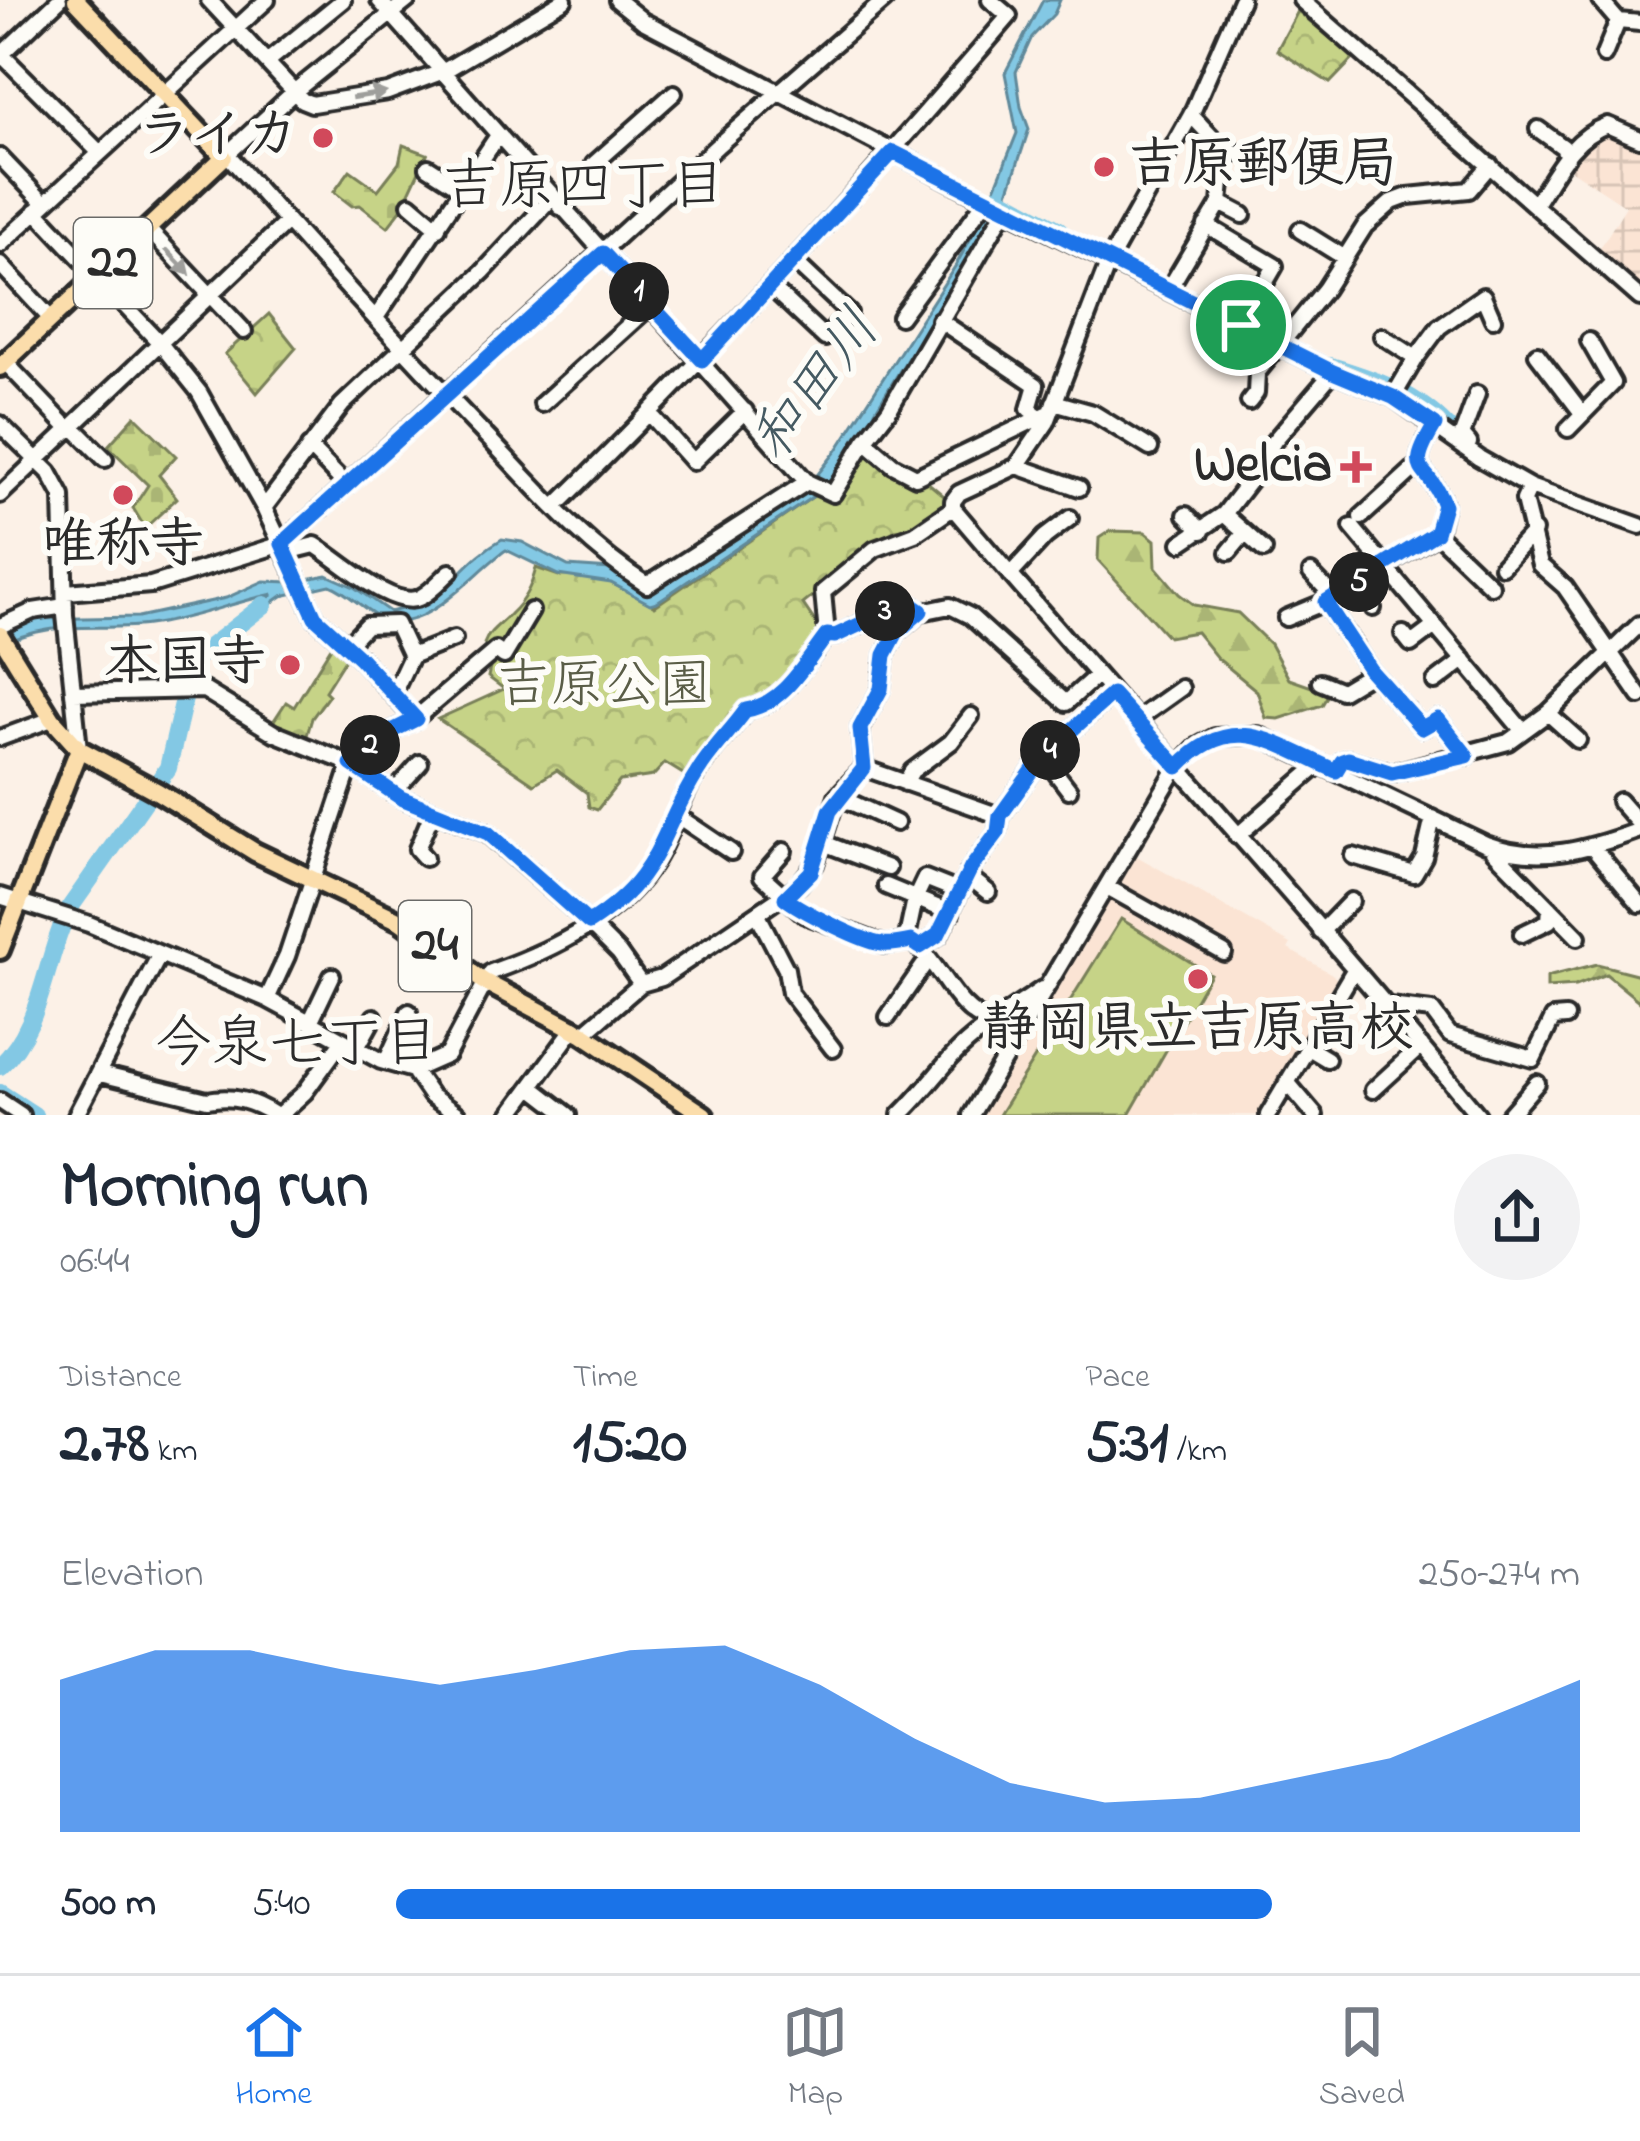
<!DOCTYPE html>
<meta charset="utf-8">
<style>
body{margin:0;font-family:"Indie Flower","Klee One",sans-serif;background:#f2f2f3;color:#1f2937;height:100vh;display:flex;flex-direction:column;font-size:45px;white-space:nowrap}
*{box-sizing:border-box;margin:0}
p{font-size:39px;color:#747a83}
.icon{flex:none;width:66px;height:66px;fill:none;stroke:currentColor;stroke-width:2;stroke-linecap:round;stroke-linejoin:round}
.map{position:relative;height:1115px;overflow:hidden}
.side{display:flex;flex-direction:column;background:#fff;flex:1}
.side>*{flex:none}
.pin{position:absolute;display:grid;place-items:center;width:102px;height:102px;color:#fff;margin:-51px;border:6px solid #fff;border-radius:50%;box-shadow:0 3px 12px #0007}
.km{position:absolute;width:60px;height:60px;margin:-30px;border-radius:50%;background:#222;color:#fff;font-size:33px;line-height:60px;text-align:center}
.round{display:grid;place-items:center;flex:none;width:126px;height:126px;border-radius:63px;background:#f2f2f3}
.summary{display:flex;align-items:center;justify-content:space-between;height:204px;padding:0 60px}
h1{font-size:66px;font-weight:700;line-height:90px}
.metrics{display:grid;grid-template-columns:repeat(3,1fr);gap:18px;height:204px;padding:12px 60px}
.metrics div{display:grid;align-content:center}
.metrics b{font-size:60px;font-weight:700}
.metrics small{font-size:33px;font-weight:400}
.metrics p{font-size:33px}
.chart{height:336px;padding:24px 60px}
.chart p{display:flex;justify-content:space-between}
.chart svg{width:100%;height:216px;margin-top:12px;fill:#1a73e8;opacity:.7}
ul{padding:0 60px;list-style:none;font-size:39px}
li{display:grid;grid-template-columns:192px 144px 1fr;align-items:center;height:90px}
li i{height:30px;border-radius:15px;background:#1a73e8}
.tab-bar{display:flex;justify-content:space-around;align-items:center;height:168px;border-top:3px solid #e0e1e3;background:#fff;font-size:33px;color:#747a83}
.tab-bar a{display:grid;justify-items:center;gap:6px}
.tab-bar .active{color:#1a73e8}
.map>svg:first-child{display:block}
.built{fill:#fbe4d4}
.industrial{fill:url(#industrial-grid)}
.grass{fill:#c6d387;stroke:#787f59;stroke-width:3}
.forest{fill:url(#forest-firs);stroke:#787f59;stroke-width:3}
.cemetery{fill:url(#cemetery-stones);stroke:#787f59;stroke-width:3}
.park{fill:url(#park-crowns);stroke:#787f59;stroke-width:3}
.water{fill:#83c8e4;stroke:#60899a;stroke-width:3}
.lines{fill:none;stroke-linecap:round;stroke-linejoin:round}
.river{stroke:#83c8e4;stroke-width:18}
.minor-casing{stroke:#2b2b2b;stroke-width:22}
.major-casing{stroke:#2b2b2b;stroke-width:26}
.minor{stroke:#fdfcf7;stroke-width:14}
.major{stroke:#fbddab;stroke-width:16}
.oneway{fill:#9e9e9b}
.route-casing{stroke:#fff;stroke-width:24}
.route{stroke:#1a73e8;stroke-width:15}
.poi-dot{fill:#d1495b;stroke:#fdfcf7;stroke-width:4.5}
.labels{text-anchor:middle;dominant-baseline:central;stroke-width:12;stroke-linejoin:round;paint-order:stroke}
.shield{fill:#fdfcf7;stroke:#6a6a68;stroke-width:3}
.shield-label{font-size:51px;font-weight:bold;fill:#2b2b2b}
.poi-label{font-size:54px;font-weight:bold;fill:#2b2b2b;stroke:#fdfcf7;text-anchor:end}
.park-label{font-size:54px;fill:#5a5d47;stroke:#fdfcf7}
.neighbourhood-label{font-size:57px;fill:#2b2b2b;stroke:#fdfcf7}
.water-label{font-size:57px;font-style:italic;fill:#455a62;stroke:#fdfcf7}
</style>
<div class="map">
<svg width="1640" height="1115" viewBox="0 0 1640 1115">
<defs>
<pattern id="industrial-grid" width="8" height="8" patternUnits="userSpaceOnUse" patternTransform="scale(3)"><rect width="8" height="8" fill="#fbe4d4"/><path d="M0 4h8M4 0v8" fill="none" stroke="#d7c4b6"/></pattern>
<pattern id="forest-firs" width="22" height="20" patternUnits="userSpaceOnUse" patternTransform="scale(3)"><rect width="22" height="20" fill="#c6d387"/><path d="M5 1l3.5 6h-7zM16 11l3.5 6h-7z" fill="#aab575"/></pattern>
<pattern id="cemetery-stones" width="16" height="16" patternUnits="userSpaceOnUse" patternTransform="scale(3)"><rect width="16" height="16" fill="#c6d387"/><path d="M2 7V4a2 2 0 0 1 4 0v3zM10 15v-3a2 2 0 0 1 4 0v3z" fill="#aab575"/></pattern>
<pattern id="park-crowns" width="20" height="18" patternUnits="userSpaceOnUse" patternTransform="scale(3)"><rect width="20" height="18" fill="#c6d387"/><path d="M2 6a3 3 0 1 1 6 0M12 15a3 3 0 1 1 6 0" fill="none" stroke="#aab575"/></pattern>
</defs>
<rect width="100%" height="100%" fill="#fcf1e7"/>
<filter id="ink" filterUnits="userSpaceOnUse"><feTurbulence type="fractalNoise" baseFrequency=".00833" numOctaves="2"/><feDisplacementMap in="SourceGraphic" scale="24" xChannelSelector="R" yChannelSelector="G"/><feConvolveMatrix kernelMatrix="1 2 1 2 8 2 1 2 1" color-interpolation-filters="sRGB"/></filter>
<g filter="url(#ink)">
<path class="built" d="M 1133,854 L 1291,944 L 1288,949 L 1332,974 L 1342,985 L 1264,1115 L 979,1115 Z"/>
<path class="industrial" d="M 1607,127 L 1640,141 L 1640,287 L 1597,253 L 1626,206 L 1562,164 Z"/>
<path class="grass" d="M 1121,919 L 1210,974 L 1129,1115 L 999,1115 Z"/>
<path class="forest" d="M 1110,531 L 1145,532 L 1155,540 L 1156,567 L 1179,594 L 1194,605 L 1238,613 L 1270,644 L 1289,679 L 1329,693 L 1322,705 L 1279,719 L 1266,718 L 1257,691 L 1217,658 L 1196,632 L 1168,637 L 1098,560 L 1099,538 Z
M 1597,964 L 1640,975 L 1640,1002 L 1606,974 L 1575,986 L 1547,988 L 1547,977 Z"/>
<path class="cemetery" d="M 403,145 L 427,154 L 401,210 L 388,227 L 360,205 L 352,206 L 334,192 L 350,170 L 378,190 L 399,163 Z
M 135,416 L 176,456 L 159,475 L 177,498 L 145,528 L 133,508 L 148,485 L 108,446 Z
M 336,639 L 349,653 L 325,691 L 329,695 L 312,718 L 305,742 L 271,725 L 286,702 L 294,707 Z"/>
<path class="park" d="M 1298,11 L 1354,58 L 1330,83 L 1277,50 Z
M 269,314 L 296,348 L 257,393 L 225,354 Z
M 867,450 L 901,475 L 926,481 L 950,501 L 916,528 L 895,530 L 803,604 L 826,638 L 688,777 L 665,763 L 653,776 L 620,781 L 597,810 L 589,807 L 587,793 L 557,770 L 534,784 L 438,719 L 504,689 L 488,677 L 493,654 L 484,644 C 489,630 501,624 511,613 C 524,601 532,585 536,568 L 559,576 L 596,575 L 655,606 L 827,487 L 839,498 Z"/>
<path class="water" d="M 1043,0 L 1060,0 L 1054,14 L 1032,37 L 1016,72 L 1021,107 L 1029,129 L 1006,199 L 875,411 L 874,421 L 827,487 L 657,602 L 650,604 L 611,583 L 558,575 L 506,550 C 476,570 426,634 386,620 C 366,613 350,593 330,585 L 282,596 L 248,620 L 245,617 L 273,594 C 234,602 196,618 155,624 C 102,633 46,617 0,647 L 0,634 L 30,619 L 138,617 L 226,598 L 264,581 L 291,582 L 327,575 L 354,587 L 390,612 C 453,599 455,566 502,539 L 522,542 L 568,566 L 611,569 L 646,593 L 807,488 L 837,450 L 956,265 L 987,208 L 1017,133 L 1005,73 Z"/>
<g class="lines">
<path class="river" d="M 998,197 L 1059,230
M 1331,366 C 1381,381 1426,397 1459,441
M 0,1066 C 44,1026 44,956 71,906 L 168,768 L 193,660 L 264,605
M 0,1093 L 34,1115"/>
<defs>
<path id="minor" d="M 209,0 L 302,100 L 312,104 L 388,92 L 444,71 L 564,0
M 379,0 L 807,482 L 833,494 L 865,441 L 889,410 L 1005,210
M 617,0 L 643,21 L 1005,210 L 1333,372 L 1393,397 L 1479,458 L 1530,487 L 1640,526
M 1241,0 L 1191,115 L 1109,261 L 1047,422 L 1017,466 L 959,493 L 953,501 L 953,508 C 1126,712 1308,908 1478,1115
M 1301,0 L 1640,298
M 1600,0 L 1618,21
M 2,55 L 99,152
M 1604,55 L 1618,21 L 1640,23
M 0,56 L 59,0
M 268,61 L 343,0
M 1538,129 L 1563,147 L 1567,157
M 1225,151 L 1262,156
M 227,154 C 313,251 401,348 491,441 C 539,492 587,547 647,585 L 807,482
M 0,157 L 44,203
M 224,157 L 295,91 L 408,0
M 428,167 L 464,190
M 1220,203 L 1243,215
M 410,204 L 438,228
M 1535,204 C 1555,174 1571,138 1607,125 L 1640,139
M 560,207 L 598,177 L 594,164 L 674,93
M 36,211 L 159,342 L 199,392 L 264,508 L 315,617 L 360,658 L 415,719
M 1206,225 L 1275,266 L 1241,325
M 148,229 L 244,331
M 1300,230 L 1345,258
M 0,245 L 267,0
M 0,264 L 51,319
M 771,287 L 825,338 L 849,313 L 795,262
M 1169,289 L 1220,203 L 1225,151 L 1191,115
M 377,316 L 497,137
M 900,317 L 986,200
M 939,320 L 1036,385 L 1029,409 L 1041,418
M 1382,336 L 1416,358 L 1393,397
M 1537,354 L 1582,413
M 1416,358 L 1439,327 L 1483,296 L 1493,319
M 5,362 L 69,429
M 1054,402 L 1093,413 L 1150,448
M 1249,402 L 1256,393 L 1257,373 L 1325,289 L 1365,226 L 1392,202 L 1408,196 L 1469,190 L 1490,165
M 542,404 L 651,305
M 650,414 L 693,462 L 745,411
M 0,424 L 49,472 L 62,496 L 65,615 L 79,749
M 72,426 L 105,459
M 1568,429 L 1613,383 L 1589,341
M 865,441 L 893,465 L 916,477 L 1049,413
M 1469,443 L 1462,435 L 1477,394
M 309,447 L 346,485
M 1017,466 L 1079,488
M 1530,487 L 1524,500 L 1540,565 L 1565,587 L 1640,696
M 0,495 L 287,222
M 555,507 C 715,351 864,186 1009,16 L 990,0
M 264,508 L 342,405 L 483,272 L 552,198
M 1224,514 L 1264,550
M 1186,515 L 1202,531
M 1361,517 L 1419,464
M 1352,527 L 1523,731
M 1437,534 L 1491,586
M 1181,543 L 1224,514 L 1258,470 L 1274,441 L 1333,372
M 287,552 L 315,545 C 340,560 395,612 421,597 C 432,591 441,580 450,572
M 1229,552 L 1244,534
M 1502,566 L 1534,531
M 1311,573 L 1334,597
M 1010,575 L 1045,537 L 1070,518
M 1355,584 L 1373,608
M 66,592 L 151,585 L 282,544 L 717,146 L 885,0
M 1325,602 L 1370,670 L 1422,728 L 1438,719 L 1467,756
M 1286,618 L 1325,602 L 1437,534 L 1444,505 C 1428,461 1403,478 1435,425
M 0,626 L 33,611 L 65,606
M 1403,634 L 1411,644 L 1435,626
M 827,635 L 823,592 L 875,549 L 915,534 L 953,508
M 347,645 L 366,625 L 396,624 L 411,656
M 1320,682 L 1342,691 L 1372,673
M 1435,682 L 1464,660
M 394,692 L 411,656 L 454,639
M 73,693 L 204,690 L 274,733 L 351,764 L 401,798 L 487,833 L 589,923 L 619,953 L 641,984
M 1548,713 L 1578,740
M 1136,720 L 1181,688
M 0,738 L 52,719
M 1043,756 L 1069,790
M 864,768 L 1000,816
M 1336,771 L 1342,761 L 1348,759 L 1392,773 L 1508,742 L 1548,713 L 1640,624
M 905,783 L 912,771 L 951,742 L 971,716
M 393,793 L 420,763
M 837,796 L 896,823
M 1619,801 L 1640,825
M 676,815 L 731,852
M 1237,836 L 1320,764
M 821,842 L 888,868
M 1592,846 L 1640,904
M 784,851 L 762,876 L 805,915 L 885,945 L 911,941 C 941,963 953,1010 990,1022
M 1494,851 L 1578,937
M 1353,856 L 1414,874 L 1424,857 L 1433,818
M 425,858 L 417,849 L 433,811
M 968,876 L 988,892
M 886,886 L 951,913
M 1107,887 L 1224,953
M 0,896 L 89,924 L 267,999 L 381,1061 L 413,1070 L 447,1055 L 491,972 C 553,950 620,918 656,859 C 673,831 681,796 700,768 C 714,748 732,730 746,710 C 783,704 806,663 827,635 L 835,636 L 908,602 L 921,612
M 758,915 L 786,969 L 790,993 L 833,1049
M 1321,932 L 1351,901
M 1522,934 L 1549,921 L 1550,908
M 906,942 L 915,899 L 925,878 L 960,892
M 920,947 L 939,935 L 971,868 L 998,832 L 1000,816 L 1043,756 L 1112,694
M 267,999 L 287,956 L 351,764 L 382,736 L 415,719 L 496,650 L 504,656 L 531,611
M 1389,1006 L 1432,1011 L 1450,1035 L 1533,1059 L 1553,1018 L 1566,1017
M 888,1017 L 928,959
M 311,1020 L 332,976
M 583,1034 L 641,984 L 662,978 L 799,885 L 815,864 L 837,796 L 864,768 L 860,728 L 881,689 L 885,655 L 897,632 L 921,612 L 950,606 L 970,616 L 1066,703 L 1096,676
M 1307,1047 L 1327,1059
M 357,1048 L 374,1017
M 386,1062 L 409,1012
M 413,1070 L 431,1096 L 458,1115
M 100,1074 L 207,1100 C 234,1095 253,1101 275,1115
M 1287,1082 L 1315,1115
M 533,1088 L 568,1115
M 1373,1090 L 1421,1046
M 0,1101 L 21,1115
M 76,1115 L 160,954
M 280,1115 L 305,1092 L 342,1041
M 510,1115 L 574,1028
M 900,1115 C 919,1097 934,1077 951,1058 C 977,1030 1010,1011 1042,989
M 971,1115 L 1177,767 L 1195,748 L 1215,737 L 1258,735 L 1486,844 C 1539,864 1588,849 1640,830
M 1268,1115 L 1354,970
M 1509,1115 L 1537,1083"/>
<path id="major" d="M 0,367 L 224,157 L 76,0
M 0,635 L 52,719 L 79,749 L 158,792 L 255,852 L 400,921 L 483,981 L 583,1034 L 704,1115
M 0,950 L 79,749"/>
</defs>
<use href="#minor" class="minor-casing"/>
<use href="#major" class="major-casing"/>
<use href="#minor" class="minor"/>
<use href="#major" class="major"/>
</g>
<defs><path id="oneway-solid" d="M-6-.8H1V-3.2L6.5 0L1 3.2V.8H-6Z" transform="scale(3)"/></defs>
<g class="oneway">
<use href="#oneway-solid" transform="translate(369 95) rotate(-9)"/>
<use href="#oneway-solid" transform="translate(178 262) rotate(47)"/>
</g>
</g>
<g class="lines" filter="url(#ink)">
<defs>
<path id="route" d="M 893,152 L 1333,372 L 1393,397 L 1435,425 C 1403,478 1428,461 1444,505 L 1436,533 L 1325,602 L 1370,670 L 1422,728 L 1438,719 L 1467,756 L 1392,773 L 1348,759 L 1342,761 L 1336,771 C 1275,744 1233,708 1178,767 L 1112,694 L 1043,756 L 1000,816 L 998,832 L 971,868 L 938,935 L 920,947 L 911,941 C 902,943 891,945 882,944 C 863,942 800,910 785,898 L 811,872 L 830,811 L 864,768 L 860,728 L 881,689 L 885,655 L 897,632 L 921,611 L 908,602 L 835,636 L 827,635 C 805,663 784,704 746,710 C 731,731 712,749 699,770 C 656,836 664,875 589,923 L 488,833 L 401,798 L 351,764 L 382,736 L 416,719 L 360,658 L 315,617 L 282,544 L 603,253 L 702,360 Z"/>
</defs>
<use href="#route" class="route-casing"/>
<use href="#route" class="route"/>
</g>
<g class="poi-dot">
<circle cx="323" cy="138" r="12"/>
<circle cx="1104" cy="167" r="12"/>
<path d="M1350 449h12v12h12v12h-12v12h-12v-12h-12v-12h12z"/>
<circle cx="123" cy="495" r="12"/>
<circle cx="290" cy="665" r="12"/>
<circle cx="1198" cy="979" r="12"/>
</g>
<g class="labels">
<g class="shield">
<rect x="74" y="218" width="78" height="90" rx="9"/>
<rect x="399" y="901" width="72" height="90" rx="9"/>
</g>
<g class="shield-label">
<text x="113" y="263">22</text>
<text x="435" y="946">24</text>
</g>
<g class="poi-label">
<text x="299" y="138">ライカ</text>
<text x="1128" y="167" text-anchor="start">吉原郵便局</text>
<text x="1332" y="467">Welcia</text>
<text x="123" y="547" text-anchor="middle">唯称寺</text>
<text x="266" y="665">本国寺</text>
<text x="1198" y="1031" text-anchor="middle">静岡県立吉原高校</text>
</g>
<g class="park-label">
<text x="604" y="688">吉原公園</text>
</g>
<g class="neighbourhood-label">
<text x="584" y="189">吉原四丁目</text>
<text x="297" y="1046">今泉七丁目</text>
</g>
<g class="water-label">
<text transform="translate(818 387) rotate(-53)">和田川</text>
</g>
</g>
</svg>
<div class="pin" style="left:1241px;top:325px;background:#1e9e55"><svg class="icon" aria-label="arrive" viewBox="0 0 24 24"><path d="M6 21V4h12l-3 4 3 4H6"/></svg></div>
<b class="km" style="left:639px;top:292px">1</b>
<b class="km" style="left:370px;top:745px">2</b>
<b class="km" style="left:885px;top:611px">3</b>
<b class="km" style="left:1050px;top:750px">4</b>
<b class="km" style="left:1359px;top:582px">5</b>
</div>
<section class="side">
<div class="summary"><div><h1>Morning run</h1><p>06:44</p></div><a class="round"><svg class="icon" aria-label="share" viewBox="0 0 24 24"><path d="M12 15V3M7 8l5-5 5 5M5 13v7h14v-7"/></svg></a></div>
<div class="metrics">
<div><p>Distance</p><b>2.78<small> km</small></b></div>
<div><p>Time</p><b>15:20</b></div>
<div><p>Pace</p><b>5:31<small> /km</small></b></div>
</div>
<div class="chart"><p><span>Elevation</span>250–274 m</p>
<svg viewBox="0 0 160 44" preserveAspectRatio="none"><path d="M0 44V13L10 7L20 7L30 11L40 14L50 11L60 7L70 6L80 14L90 25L100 34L110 38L120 37L130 33L140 29L150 21L160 13V44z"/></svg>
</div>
<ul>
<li><b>500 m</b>5:40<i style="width:74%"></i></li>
</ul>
</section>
<nav class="tab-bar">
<a class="active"><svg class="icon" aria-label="home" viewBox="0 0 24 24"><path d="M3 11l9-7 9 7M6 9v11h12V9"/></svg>Home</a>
<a><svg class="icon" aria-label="map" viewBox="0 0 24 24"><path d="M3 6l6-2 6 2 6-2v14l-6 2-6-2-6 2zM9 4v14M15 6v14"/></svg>Map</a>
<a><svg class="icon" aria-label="saved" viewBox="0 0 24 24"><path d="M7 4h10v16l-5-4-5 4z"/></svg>Saved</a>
</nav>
